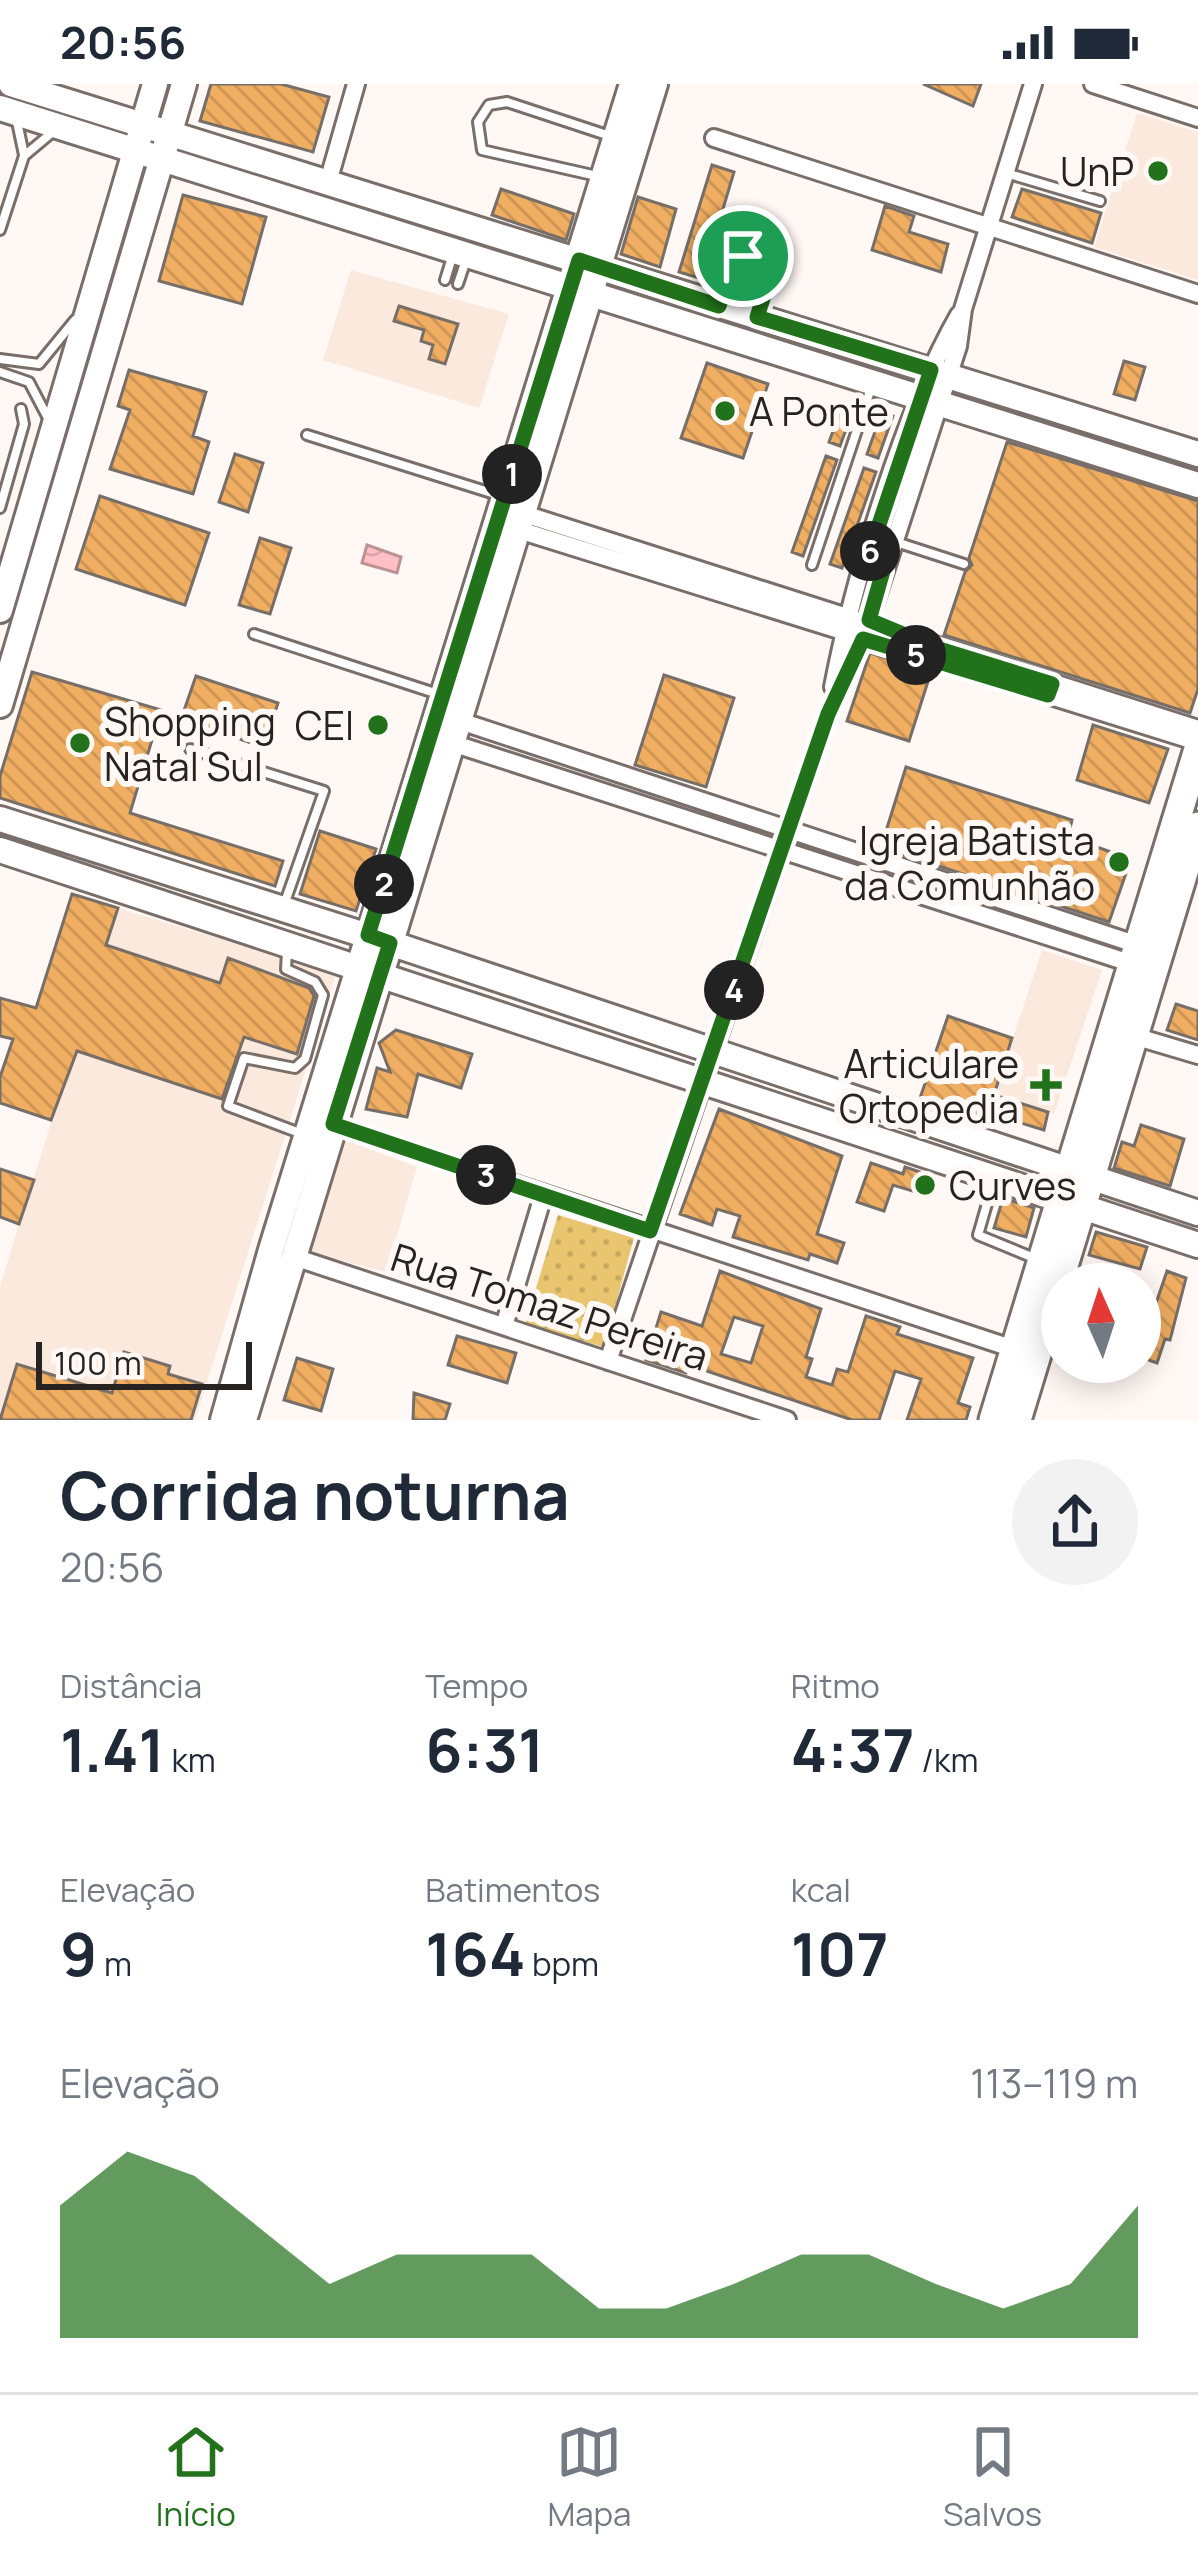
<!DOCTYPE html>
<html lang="pt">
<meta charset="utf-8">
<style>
body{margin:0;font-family:Manrope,sans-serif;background:#f2f2f3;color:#1f2937;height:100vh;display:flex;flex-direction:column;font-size:45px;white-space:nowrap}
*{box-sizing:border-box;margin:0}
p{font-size:39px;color:#747a83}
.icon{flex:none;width:66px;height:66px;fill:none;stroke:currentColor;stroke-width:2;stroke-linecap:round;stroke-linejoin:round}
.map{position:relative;height:1336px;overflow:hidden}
.sheet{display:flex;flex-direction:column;background:#fff;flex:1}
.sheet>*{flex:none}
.needle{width:78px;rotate:357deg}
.buttons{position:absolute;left:1041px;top:1179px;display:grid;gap:24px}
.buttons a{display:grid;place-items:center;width:120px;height:120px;border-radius:50%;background:#fff;box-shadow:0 6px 30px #0003;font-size:60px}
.scale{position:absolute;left:36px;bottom:30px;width:216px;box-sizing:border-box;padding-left:12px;border:6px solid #272321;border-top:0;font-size:33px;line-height:42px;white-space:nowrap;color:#272321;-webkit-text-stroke:9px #fff8f4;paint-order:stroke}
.pin{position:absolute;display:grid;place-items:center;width:102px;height:102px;color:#fff;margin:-51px;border:6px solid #fff;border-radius:50%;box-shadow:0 3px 12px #0007}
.km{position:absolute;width:60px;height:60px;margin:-30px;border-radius:50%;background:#222;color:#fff;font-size:33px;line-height:60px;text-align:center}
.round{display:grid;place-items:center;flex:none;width:126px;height:126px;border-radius:63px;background:#f2f2f3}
.headline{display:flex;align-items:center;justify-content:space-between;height:204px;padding:0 60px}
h1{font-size:66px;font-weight:700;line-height:90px}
.metrics{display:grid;grid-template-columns:repeat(3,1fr);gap:18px;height:204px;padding:12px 60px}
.metrics div{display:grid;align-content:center}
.metrics b{font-size:60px;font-weight:700}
.metrics small{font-size:33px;font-weight:400}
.metrics p{font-size:33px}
.chart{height:336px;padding:24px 60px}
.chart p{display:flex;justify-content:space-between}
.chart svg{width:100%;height:216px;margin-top:12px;fill:#21721a;opacity:.7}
.status{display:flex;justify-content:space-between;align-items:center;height:84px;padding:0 60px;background:#fff;direction:ltr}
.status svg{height:33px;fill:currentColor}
.dock{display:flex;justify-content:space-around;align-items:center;height:168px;border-top:3px solid #e0e1e3;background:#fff;font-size:33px;color:#747a83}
.dock a{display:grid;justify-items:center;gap:6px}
.dock .current{color:#21721a}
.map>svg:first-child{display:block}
.built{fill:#fce9de}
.park{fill:url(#park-dots)}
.water{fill:url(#water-waves);stroke:#be9194;stroke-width:3}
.building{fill:url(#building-back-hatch);stroke:#776f67;stroke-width:3;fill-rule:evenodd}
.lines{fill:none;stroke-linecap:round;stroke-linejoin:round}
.service-casing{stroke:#796e69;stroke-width:14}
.minor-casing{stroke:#796e69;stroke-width:22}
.secondary-casing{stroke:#796e69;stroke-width:30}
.primary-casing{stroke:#796e69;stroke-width:30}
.trunk-casing{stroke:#796e69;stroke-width:33}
.service{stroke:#fff;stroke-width:8}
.minor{stroke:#fff;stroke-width:16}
.secondary{stroke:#fff;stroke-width:24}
.primary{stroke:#fff;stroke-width:24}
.trunk{stroke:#fff;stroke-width:27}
.route-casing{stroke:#fff;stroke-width:24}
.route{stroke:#21721a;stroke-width:15}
.poi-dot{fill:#21721a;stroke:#fff8f4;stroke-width:4.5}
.labels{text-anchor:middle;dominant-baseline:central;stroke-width:12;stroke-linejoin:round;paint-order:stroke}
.poi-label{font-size:39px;fill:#272321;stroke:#fff8f4;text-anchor:end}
.street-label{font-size:39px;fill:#272321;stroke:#fff8f4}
</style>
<div class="status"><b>20:56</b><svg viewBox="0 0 49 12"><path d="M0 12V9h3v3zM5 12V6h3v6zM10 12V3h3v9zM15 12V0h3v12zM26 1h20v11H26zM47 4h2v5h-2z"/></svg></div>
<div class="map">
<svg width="1198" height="1336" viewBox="0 0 1198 1336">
<defs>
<pattern id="park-dots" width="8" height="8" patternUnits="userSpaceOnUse" patternTransform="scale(3)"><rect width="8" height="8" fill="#e9c570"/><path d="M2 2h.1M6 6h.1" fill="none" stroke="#c8a961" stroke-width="1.8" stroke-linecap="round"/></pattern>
<pattern id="water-waves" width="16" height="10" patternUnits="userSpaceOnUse" patternTransform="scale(3)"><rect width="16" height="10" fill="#ffc0c5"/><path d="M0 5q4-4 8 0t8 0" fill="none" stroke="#dba5a9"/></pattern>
<pattern id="building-back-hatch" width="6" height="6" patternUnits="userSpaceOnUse" patternTransform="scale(3)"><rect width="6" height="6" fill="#f0ae62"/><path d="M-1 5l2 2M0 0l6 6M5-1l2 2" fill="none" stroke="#ce9555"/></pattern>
</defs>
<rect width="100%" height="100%" fill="#fff8f4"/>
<path class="built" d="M 1137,29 L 1198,48 L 1198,196 L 1094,163 Z
M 351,186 L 509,230 L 479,324 L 323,276 Z
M 118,824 L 336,890 L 195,1336 L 0,1336 L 0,1202 Z
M 1042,866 L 1102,886 L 1054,1030 L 994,1011 Z
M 339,1053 L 417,1083 L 386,1188 L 304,1167 Z"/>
<path class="park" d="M 558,1131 L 634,1154 L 604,1263 L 525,1241 Z"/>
<path class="water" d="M 367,461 L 401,473 L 397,489 L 362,479 Z"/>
<path class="building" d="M 211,0 L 281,0 L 329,13 L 313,68 L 200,37 Z
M 923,0 L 981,0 L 973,22 Z
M 712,81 L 734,88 L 702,195 L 679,188 Z
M 501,105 L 574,130 L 566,156 L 492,131 Z
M 1022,105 L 1101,129 L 1092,159 L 1012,133 Z
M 183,111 L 266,133 L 242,220 L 159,197 Z
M 638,113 L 676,125 L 660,183 L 621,170 Z
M 885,122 L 914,132 L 909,148 L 948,160 L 941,188 L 872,166 Z
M 399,222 L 458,240 L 445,280 L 429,275 L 433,261 L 421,257 L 424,246 L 394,237 Z
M 1124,277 L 1145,283 L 1135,316 L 1114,310 Z
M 707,279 L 768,300 L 743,374 L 681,354 Z
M 129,286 L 206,308 L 193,352 L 209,358 L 193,410 L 110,385 L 130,326 L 118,322 Z
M 844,317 L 855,321 L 840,362 L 829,358 Z
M 882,328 L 893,332 L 878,374 L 867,370 Z
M 1007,358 L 1198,417 L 1198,605 L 1190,629 L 944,551 L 965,488 L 972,481 L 969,474 Z
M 235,370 L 263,379 L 248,428 L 219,418 Z
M 826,372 L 837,376 L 803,472 L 792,468 Z
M 864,384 L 876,388 L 842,484 L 830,480 Z
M 100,412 L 209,449 L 185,521 L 76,485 Z
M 260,454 L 291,464 L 270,530 L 239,521 Z
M 870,569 L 931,588 L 909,657 L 847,637 Z
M 32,588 L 161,626 L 130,729 L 283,777 L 275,802 L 0,714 L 0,692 Z
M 664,591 L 734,614 L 706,703 L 635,681 Z
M 196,592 L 278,619 L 263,663 L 181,635 Z
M 1093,641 L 1168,665 L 1149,719 L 1077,696 Z
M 906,683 L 1072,736 L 1068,753 L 1131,775 L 1109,838 L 881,763 Z
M 320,747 L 376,765 L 356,827 L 300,810 Z
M 72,810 L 118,824 L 106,861 L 220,899 L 228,874 L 309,904 L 314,912 L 297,970 L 244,953 L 222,1015 L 77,967 L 51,1036 L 0,1019 L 0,993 L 13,955 L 0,952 L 0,914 L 36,924 Z
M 1176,920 L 1198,927 L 1198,956 L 1167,946 Z
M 948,932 L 1012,954 L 994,1011 L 1048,1028 L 1044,1046 L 988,1029 L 985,1039 L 920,1014 Z
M 396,946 L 472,970 L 461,1004 L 418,990 L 407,1033 L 366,1025 L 377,984 L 390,988 L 379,959 Z
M 719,1025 L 842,1072 L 817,1150 L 844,1159 L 837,1179 L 810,1170 L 808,1176 L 733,1153 L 740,1132 L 717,1125 L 712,1141 L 680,1130 Z
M 1141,1041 L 1184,1055 L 1170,1102 L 1114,1084 L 1122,1058 L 1134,1062 Z
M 871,1079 L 903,1090 L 905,1083 L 926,1090 L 919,1109 L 893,1101 L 884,1127 L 857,1118 Z
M 0,1085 L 34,1096 L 19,1140 L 0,1133 Z
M 1003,1114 L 1034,1124 L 1026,1153 L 994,1144 Z
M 1096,1148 L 1147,1163 L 1140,1185 L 1089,1171 Z
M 720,1187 L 821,1225 L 806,1273 L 812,1275 L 806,1293 L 832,1301 L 837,1285 L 848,1288 L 866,1232 L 900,1243 L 897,1250 L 973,1274 L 958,1319 L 970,1323 L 966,1336 L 907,1336 L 921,1295 L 895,1287 L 879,1336 L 852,1336 L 689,1281 L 686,1289 L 646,1276 L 661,1228 L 702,1242 ZM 734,1233 L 763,1242 L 751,1279 L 721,1270 Z
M 1167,1187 L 1186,1194 L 1170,1256 L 1165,1255 L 1157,1279 L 1140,1273 L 1140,1266 Z
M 457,1252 L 516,1269 L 507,1299 L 448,1281 Z
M 124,1268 L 170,1282 L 168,1290 L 202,1300 L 191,1336 L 0,1336 L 17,1280 L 112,1309 Z
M 297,1274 L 333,1285 L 321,1327 L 284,1316 Z
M 414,1309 L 450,1320 L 445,1336 L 413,1336 Z"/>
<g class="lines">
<defs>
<path id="service" d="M 16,33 L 24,71
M 1006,89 L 1100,117
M 597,92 L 482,66 L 478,38 L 489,21 L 507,18 L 613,53
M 0,146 L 24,72 L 55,46
M 445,196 L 453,170
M 458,200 L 467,173
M 721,218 L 735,178 L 749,172 L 766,178 L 772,187 L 760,226
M 0,275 L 39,280 L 75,236
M 0,288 L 29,298 L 50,338
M 307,351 L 498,411
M 0,424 L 24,340 L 21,325
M 893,457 L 964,480
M 812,481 L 871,304
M 254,550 L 441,611
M 190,665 L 324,707 L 285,818
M 287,868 L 286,885 L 315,898 L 323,911 L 305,975 L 295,984 L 244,974 L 228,1022 L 305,1051
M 993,1099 L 978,1151 L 1034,1174"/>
<path id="minor" d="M 1093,0 L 1198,34
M 714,54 L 1198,210
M 328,98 L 356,0
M 524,430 L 1198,645
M 519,446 L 1198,658
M 833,603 C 854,494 904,327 959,231
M 457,636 L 1138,861
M 449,658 L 1133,880
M 1134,952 L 1198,971
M 333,1040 L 1014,1265
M 291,1172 L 787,1336
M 504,1242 L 543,1112
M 608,1277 L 828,630 L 863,555 L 958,262 L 963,225 L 1033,0"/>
<path id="secondary" d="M 11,0 L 1198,370
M 0,24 L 1198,401
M 0,735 L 390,859 L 1198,1129
M 0,766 L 1198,1161
M 223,1336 L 271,1166 L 632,0
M 244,1336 L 655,0"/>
<path id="primary" d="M 0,526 L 155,0
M 0,621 L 184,0"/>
<path id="trunk" d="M 993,1336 L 1198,665
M 1017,1336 L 1198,742"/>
</defs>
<use href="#service" class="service-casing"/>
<use href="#minor" class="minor-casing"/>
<use href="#secondary" class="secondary-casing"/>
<use href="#primary" class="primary-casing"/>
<use href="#trunk" class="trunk-casing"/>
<use href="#service" class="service"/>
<use href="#minor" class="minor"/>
<use href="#secondary" class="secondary"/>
<use href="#primary" class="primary"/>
<use href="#trunk" class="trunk"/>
</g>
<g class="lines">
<defs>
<path id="route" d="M 743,172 L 766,178 L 772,187 L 757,233 L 931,286 L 865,482 L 883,487 L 869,536 L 939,565 L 1052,600 L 1048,611 L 863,555 L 828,630 L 650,1147 L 333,1040 L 390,859 L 368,851 L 579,176 L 719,222 L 735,178 Z"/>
</defs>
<use href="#route" class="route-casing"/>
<use href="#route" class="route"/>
</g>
<g class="poi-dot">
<circle cx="1158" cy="87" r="12"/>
<circle cx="725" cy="327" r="12"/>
<circle cx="378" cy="641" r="12"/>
<circle cx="80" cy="659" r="12"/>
<circle cx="1119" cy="778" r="12"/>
<path d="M1040 983h12v12h12v12h-12v12h-12v-12h-12v-12h12z"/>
<circle cx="925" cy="1101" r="12"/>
</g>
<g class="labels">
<g class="poi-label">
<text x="1134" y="87">UnP</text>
<text x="749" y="327" text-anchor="start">A Ponte</text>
<text x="104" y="637" text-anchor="start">Shopping<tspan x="104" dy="45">Natal Sul</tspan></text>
<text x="354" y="641">CEI</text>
<text x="1095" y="756">Igreja Batista<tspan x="1095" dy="45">da Comunhão</tspan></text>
<text x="1019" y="979">Articulare<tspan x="1019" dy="45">Ortopedia</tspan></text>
<text x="949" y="1101" text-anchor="start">Curves</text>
</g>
<g class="street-label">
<text transform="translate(550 1222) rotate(18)">Rua Tomaz Pereira</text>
</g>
</g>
</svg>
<div class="buttons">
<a><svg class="needle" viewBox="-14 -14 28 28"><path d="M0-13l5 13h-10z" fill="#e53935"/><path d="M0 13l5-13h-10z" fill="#747a83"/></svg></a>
</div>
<div class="scale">100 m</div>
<div class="pin" style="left:743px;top:172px;background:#1e9e55"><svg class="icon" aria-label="arrive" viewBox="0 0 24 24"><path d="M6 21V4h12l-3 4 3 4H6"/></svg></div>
<b class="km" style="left:512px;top:390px">1</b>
<b class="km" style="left:384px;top:800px">2</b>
<b class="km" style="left:486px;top:1091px">3</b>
<b class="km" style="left:734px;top:906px">4</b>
<b class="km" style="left:916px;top:571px">5</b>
<b class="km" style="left:870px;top:467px">6</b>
</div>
<section class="sheet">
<div class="headline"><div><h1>Corrida noturna</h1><p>20:56</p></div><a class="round"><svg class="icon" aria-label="share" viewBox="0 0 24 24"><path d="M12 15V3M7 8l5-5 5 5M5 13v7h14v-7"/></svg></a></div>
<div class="metrics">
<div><p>Distância</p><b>1.41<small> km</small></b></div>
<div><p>Tempo</p><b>6:31</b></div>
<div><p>Ritmo</p><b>4:37<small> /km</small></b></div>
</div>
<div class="metrics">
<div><p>Elevação</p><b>9<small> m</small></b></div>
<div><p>Batimentos</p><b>164<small> bpm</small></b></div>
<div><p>kcal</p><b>107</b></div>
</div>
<div class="chart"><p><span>Elevação</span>113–119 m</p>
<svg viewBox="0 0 160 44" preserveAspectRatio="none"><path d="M0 44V17L10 6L20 11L30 22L40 33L50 27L60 27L70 27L80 38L90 38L100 33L110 27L120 27L130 33L140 38L150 33L160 17V44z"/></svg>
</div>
</section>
<nav class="dock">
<a class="current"><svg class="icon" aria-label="home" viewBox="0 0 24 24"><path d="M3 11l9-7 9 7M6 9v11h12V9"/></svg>Início</a>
<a><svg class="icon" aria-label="map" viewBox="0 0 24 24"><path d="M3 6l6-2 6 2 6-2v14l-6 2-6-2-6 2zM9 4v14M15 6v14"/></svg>Mapa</a>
<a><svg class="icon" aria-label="saved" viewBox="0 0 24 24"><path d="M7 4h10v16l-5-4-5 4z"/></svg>Salvos</a>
</nav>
